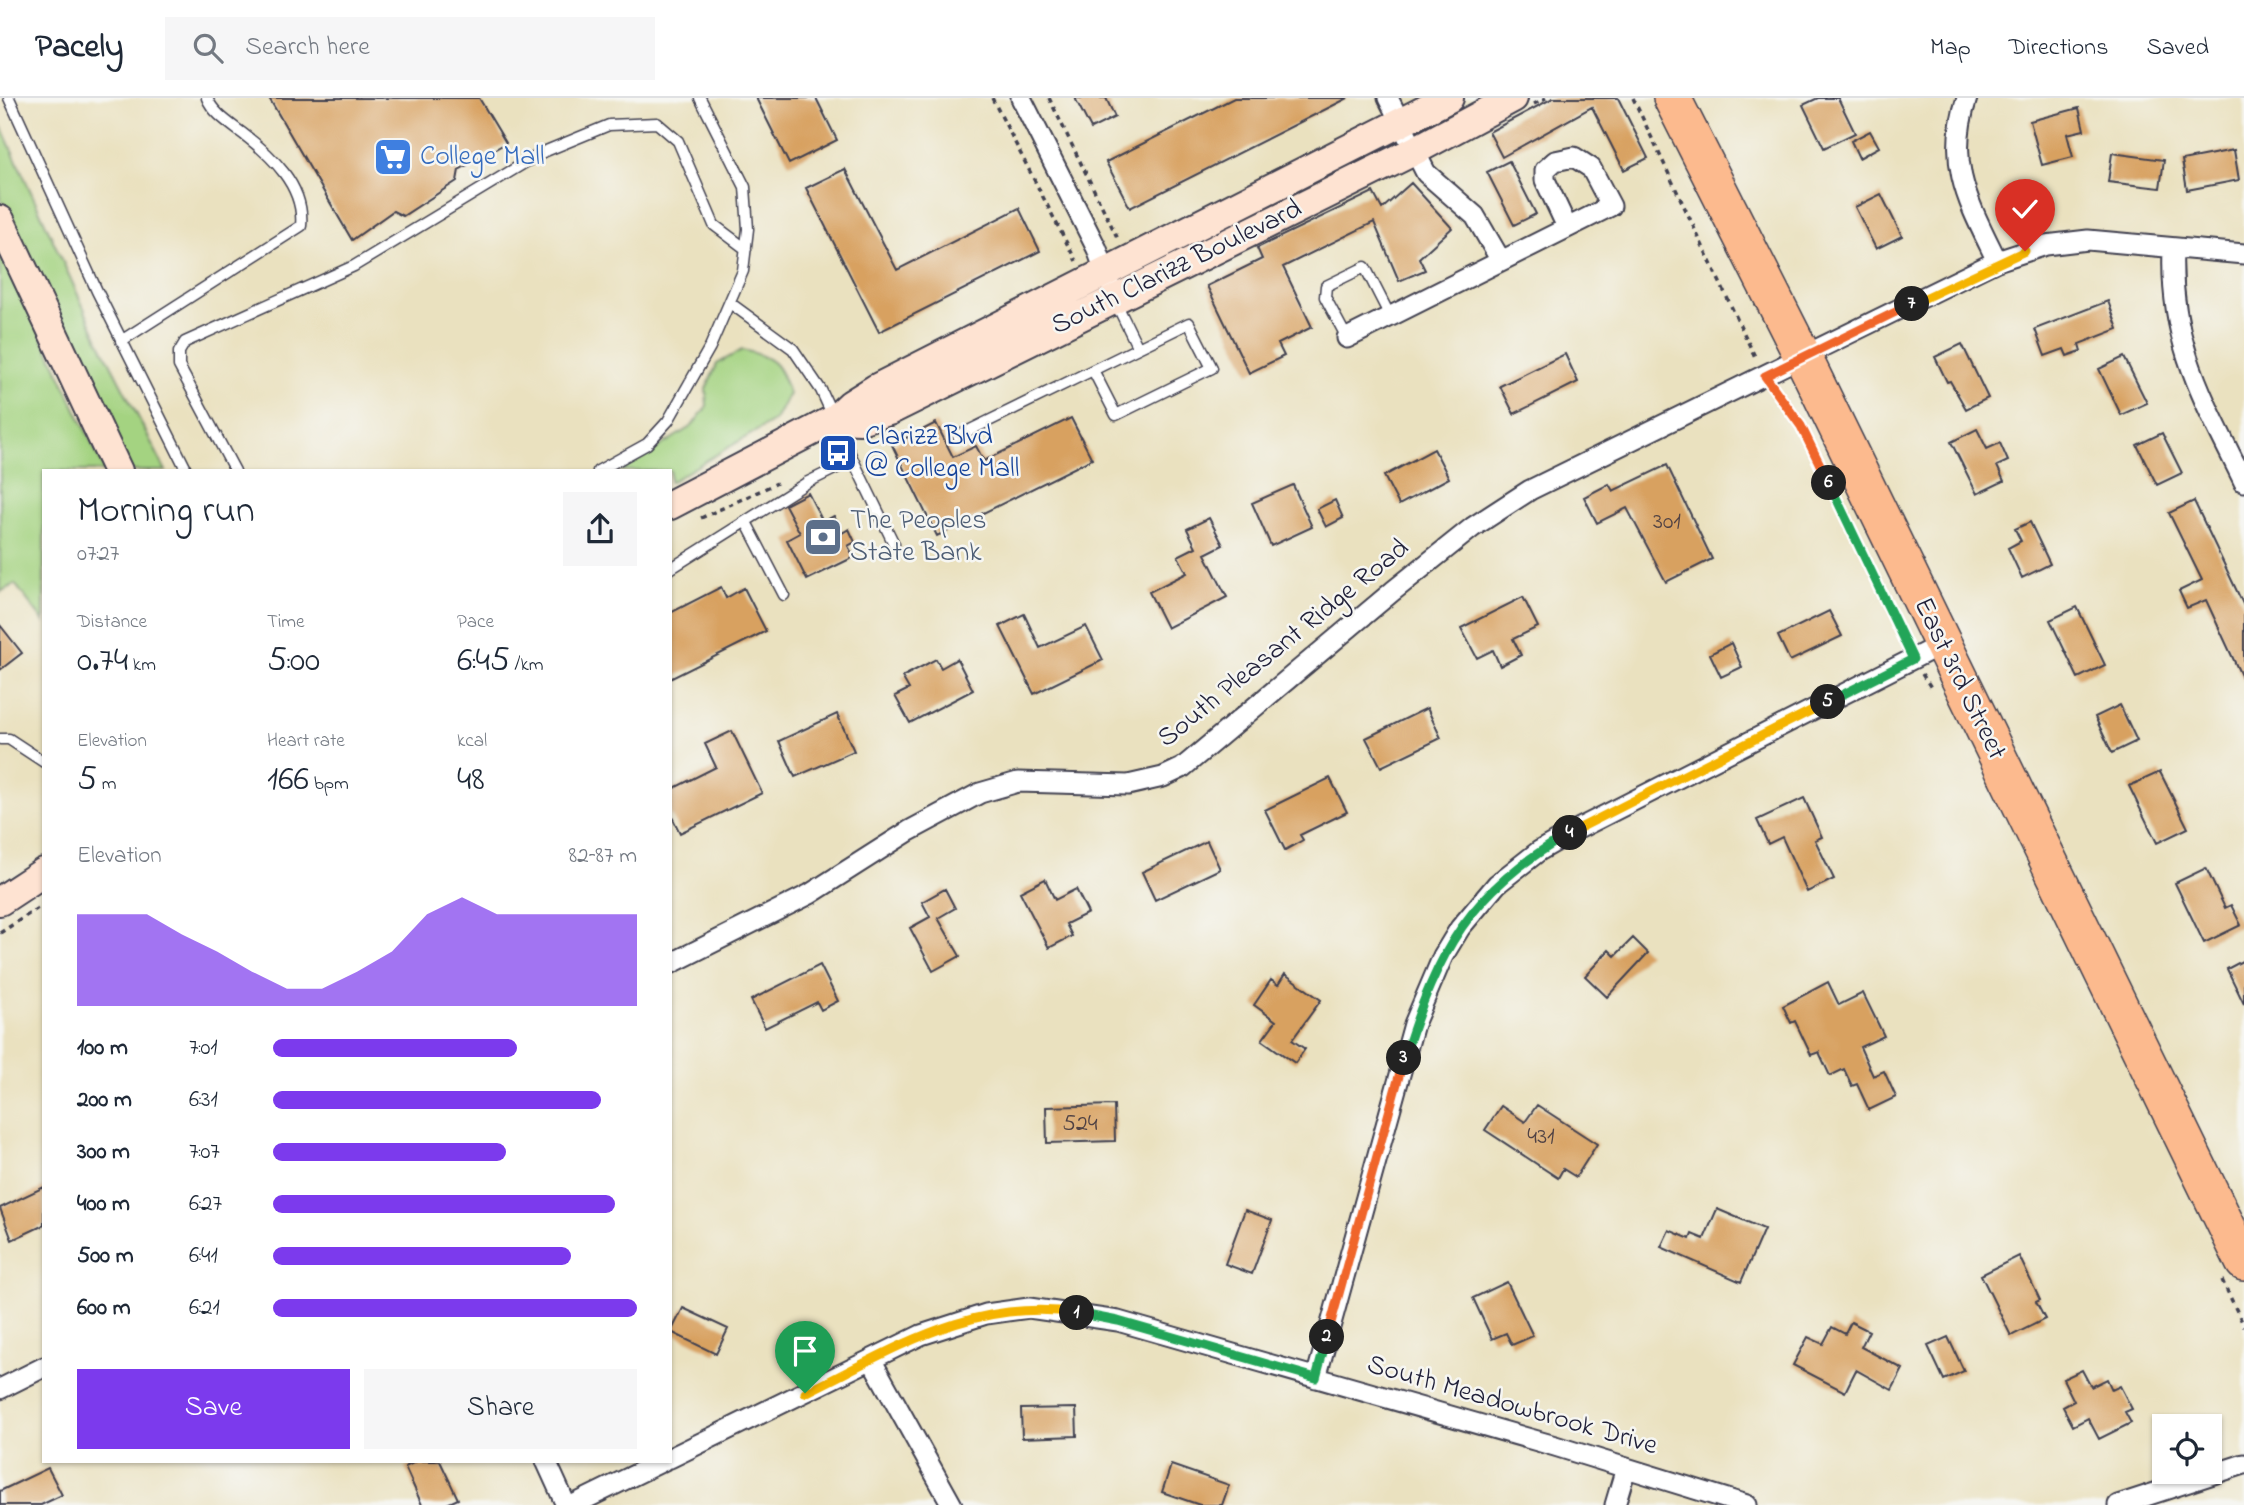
<!DOCTYPE html>
<meta charset="utf-8">
<style>
body{margin:0;font-family:"Indie Flower",sans-serif;background:#f6f6f7;color:#1f2937;height:100vh;display:flex;flex-direction:column;font-size:26px;white-space:nowrap}
*{box-sizing:border-box;margin:0}
p{font-size:23px;color:#747a83}
.icon{flex:none;width:38px;height:38px;fill:none;stroke:currentColor;stroke-width:2;stroke-linecap:round;stroke-linejoin:round}
.map{position:relative;flex:1;overflow:hidden}
.details{position:absolute;left:42px;top:371px;width:630px;height:994px;display:flex;flex-direction:column;background:#fff;border-radius:0px;box-shadow:0 2px 5px #0004}
.details>*{flex:none}
.fabs{position:absolute;left:2152px;top:1316px;display:grid;gap:14px}
.fabs a{display:grid;place-items:center;width:70px;height:70px;border-radius:0px;background:#fff;box-shadow:0 2px 5px #0004;font-size:35px}
.pin{position:absolute;display:grid;place-items:center;width:60px;height:60px;color:#fff;margin:-72px -30px;border-radius:50% 50% 50% 0;rotate:-45deg;box-shadow:0 0 7px #0007}
.pin .icon{rotate:45deg}
.km{position:absolute;width:35px;height:35px;margin:-18px;border-radius:50%;background:#222;color:#fff;font-size:19px;line-height:35px;text-align:center}
.round{display:grid;place-items:center;flex:none;width:74px;height:74px;border-radius:0px;background:#f6f6f7}
.overview{display:flex;align-items:center;justify-content:space-between;height:119px;padding:0 35px}
h1{font-size:38px;font-weight:600;line-height:52px}
.stats{display:grid;grid-template-columns:repeat(3,1fr);gap:10px;height:119px;padding:7px 35px}
.stats div{display:grid;align-content:center}
.stats b{font-size:35px;font-weight:600}
.stats small{font-size:19px;font-weight:400}
.stats p{font-size:19px}
.chart{height:196px;padding:14px 35px}
.chart p{display:flex;justify-content:space-between}
.chart svg{width:100%;height:126px;margin-top:7px;fill:#7c3aed;opacity:.7}
.primary-button{display:flex;gap:14px;margin-top:auto;padding:14px 35px}
.primary-button a{flex:1;height:80px;border-radius:0px;background:#7c3aed;color:#fff;font-size:28px;font-weight:600;line-height:80px;text-align:center}
.primary-button a+a{background:#f6f6f7;color:#1f2937}
ul{padding:0 35px;list-style:none;font-size:23px}
li{display:grid;grid-template-columns:112px 84px 1fr;align-items:center;height:52px}
li i{height:18px;border-radius:9px;background:#7c3aed}
header{display:flex;align-items:center;gap:42px;box-sizing:border-box;height:98px;padding:0 35px;background:#fff;border-bottom:2px solid #e0e1e3}
header strong{font-size:33px}
nav{display:flex;gap:38px;margin-inline-start:auto;font-size:24px}
.search{width:490px;height:63px;background:#f6f6f7;display:flex;align-items:center;gap:18px;box-sizing:border-box;padding:0 24px;border-radius:0px;color:#747a83;font-size:26px}
.map>svg:first-child{display:block}
.green{fill:#a4d381;stroke:#637a5e;stroke-width:2}
.building{fill:#d8a160}
.lines{fill:none;stroke-linecap:round;stroke-linejoin:round}
.lane-casing{stroke:#403f4f;stroke-width:13}
.street-casing{stroke:#403f4f;stroke-width:23}
.secondary-casing{stroke:#403f4f;stroke-width:32}
.highway-casing{stroke:#403f4f;stroke-width:40}
.path{stroke:#403f4f;stroke-width:3.5;stroke-dasharray:5 5;stroke-linecap:butt}
.lane{stroke:#fff;stroke-width:10}
.street{stroke:#fff;stroke-width:19}
.secondary{stroke:#fee3d2;stroke-width:28}
.highway{stroke:#fcba8e;stroke-width:37}
.split-1-casing{stroke:#fff;stroke-width:14}
.split-2-casing{stroke:#fff;stroke-width:14}
.split-3-casing{stroke:#fff;stroke-width:14}
.split-4-casing{stroke:#fff;stroke-width:14}
.split-5-casing{stroke:#fff;stroke-width:14}
.split-6-casing{stroke:#fff;stroke-width:14}
.split-7-casing{stroke:#fff;stroke-width:14}
.split-8-casing{stroke:#fff;stroke-width:14}
.split-1{stroke:#f5b400;stroke-width:9}
.split-2{stroke:#22a559;stroke-width:9}
.split-3{stroke:#f0652b;stroke-width:9}
.split-4{stroke:#22a559;stroke-width:9}
.split-5{stroke:#f5b400;stroke-width:9}
.split-6{stroke:#22a559;stroke-width:9}
.split-7{stroke:#f0652b;stroke-width:9}
.split-8{stroke:#f5b400;stroke-width:9}
.labels{text-anchor:middle;dominant-baseline:central;stroke-width:5;stroke-linejoin:round;paint-order:stroke}
.number-label{font-size:24px;fill:#504244}
.shop-label{font-size:28px;fill:#366cbe;stroke:#f6f6f2;text-anchor:start}
.street-label{font-size:28px;fill:#22223b;stroke:#f6f6f2}
.transit-label{font-size:28px;fill:#164399;stroke:#f6f6f2;text-anchor:start}
.service-label{font-size:28px;fill:#4e5e75;stroke:#f6f6f2;text-anchor:start}
</style>
<header>
<strong>Pacely</strong>
<div class="search"><svg class="icon" aria-label="search" viewBox="0 0 24 24"><circle cx="10" cy="10" r="6"/><path d="M15 15l6 6"/></svg>Search here</div>
<nav><a>Map</a><a>Directions</a><a>Saved</a></nav>
</header>
<div class="map">
<svg width="2244" height="1407" viewBox="0 0 2244 1407">
<rect width="100%" height="100%" fill="#f6f6f2"/>
<filter id="ink" filterUnits="userSpaceOnUse"><feTurbulence type="fractalNoise" baseFrequency=".0143" numOctaves="2"/><feDisplacementMap in="SourceGraphic" scale="14" xChannelSelector="R" yChannelSelector="G"/><feConvolveMatrix kernelMatrix="1 2 1 2 8 2 1 2 1" color-interpolation-filters="sRGB"/></filter>
<filter id="wash" filterUnits="userSpaceOnUse"><feTurbulence type="fractalNoise" baseFrequency=".00686" numOctaves="4" result="noise"/><feDisplacementMap in="SourceGraphic" scale="28" xChannelSelector="R" yChannelSelector="G"/><feGaussianBlur stdDeviation="1.57" result="paint"/><feColorMatrix in="noise" values="0 0 0 0 0 0 0 0 0 0 0 0 0 0 0 0 0 1.4 0 .05"/><feComposite in="paint" operator="in"/></filter>
<g filter="url(#wash)">
<rect width="100%" height="100%" fill="#eae1bf"/>
<path class="green" d="M 0,26 L 99,243 L 166,373 L 131,373 L 0,100 Z
M 0,149 L 105,373 L 44,373 L 44,524 L 15,486 L 0,494 Z
M 742,252 C 774,259 779,265 789,296 L 775,322 L 670,384 L 670,373 L 621,373 L 692,328 L 707,308 L 706,291 L 717,266 Z"/>
<g id="blocks">
<path class="building" d="M 269,0 L 479,0 L 506,45 L 459,72 L 457,83 L 403,118 L 393,113 L 352,142 Z
M 756,0 L 816,0 L 837,42 L 789,66 Z
M 1075,0 L 1106,0 L 1115,19 L 1091,31 Z
M 1234,0 L 1348,0 L 1130,110 L 1106,64 Z
M 1553,0 L 1618,0 L 1648,60 L 1624,72 L 1592,9 L 1502,59 L 1489,34 Z
M 1818,0 L 1838,0 L 1855,35 L 1824,50 L 1803,7 Z
M 2079,10 L 2084,32 L 2067,36 L 2073,59 L 2042,67 L 2030,23 Z
M 1870,33 L 1879,49 L 1859,60 L 1851,43 Z
M 2234,52 L 2239,82 L 2187,92 L 2182,62 Z
M 2112,55 L 2164,62 L 2160,90 L 2108,84 Z
M 1509,63 L 1536,116 L 1514,127 L 1487,74 Z
M 845,71 L 897,172 L 1019,110 L 1040,153 L 879,234 L 806,90 Z
M 1411,85 L 1452,130 L 1419,160 L 1425,172 L 1399,183 L 1374,124 L 1283,169 L 1312,229 L 1278,246 L 1284,258 L 1249,275 L 1207,188 L 1262,161 L 1257,150 L 1373,94 L 1382,111 Z
M 1881,96 L 1902,138 L 1876,151 L 1855,109 Z
M 2108,203 L 2118,231 L 2079,246 L 2081,253 L 2067,258 L 2064,251 L 2045,258 L 2035,231 Z
M 1962,246 L 1988,300 L 1966,311 L 1950,283 L 1947,284 L 1935,259 Z
M 1565,256 L 1578,284 L 1514,316 L 1500,288 Z
M 2124,259 L 2147,305 L 2121,317 L 2099,271 Z
M 1071,320 L 1092,361 L 937,438 L 892,347 L 936,325 L 953,359 L 976,348 L 984,363 Z
M 1977,331 L 1987,351 L 2000,345 L 2008,363 L 1997,368 L 2004,383 L 1977,396 L 1951,344 Z
M 2162,335 L 2182,375 L 2157,387 L 2137,347 Z
M 1434,351 L 1449,380 L 1399,407 L 1384,378 Z
M 1667,367 L 1712,461 L 1666,484 L 1627,410 L 1597,425 L 1584,399 L 1609,386 L 1613,393 Z
M 1293,387 L 1312,429 L 1271,448 L 1252,405 Z
M 808,395 L 823,424 L 834,418 L 842,435 L 849,431 L 855,444 L 848,448 L 854,459 L 807,482 L 787,442 L 800,435 L 785,407 Z
M 1335,402 L 1343,420 L 1326,429 L 1317,411 Z
M 2194,403 L 2244,508 L 2244,584 L 2206,502 L 2187,510 L 2179,493 L 2202,482 L 2169,415 Z
M 1209,420 L 1223,447 L 1205,456 L 1227,499 L 1167,530 L 1149,494 L 1187,475 L 1178,458 L 1196,449 L 1187,431 Z
M 2030,424 L 2050,466 L 2022,480 L 2008,450 L 2021,443 L 2015,431 Z
M 721,489 L 726,500 L 744,490 L 766,533 L 670,581 L 670,515 Z
M 1523,499 L 1538,529 L 1513,541 L 1521,557 L 1500,568 L 1493,552 L 1477,560 L 1461,530 Z
M 2077,509 L 2105,567 L 2078,580 L 2050,522 Z
M 1829,513 L 1842,538 L 1790,563 L 1778,538 Z
M 1024,516 L 1040,550 L 1086,528 L 1103,562 L 1034,596 L 1000,528 Z
M 0,527 L 22,555 L 0,572 Z
M 1731,545 L 1742,569 L 1721,579 L 1710,556 Z
M 936,561 L 941,570 L 957,561 L 973,592 L 910,625 L 895,598 L 909,591 L 902,579 Z
M 2120,607 L 2137,643 L 2112,655 L 2095,619 Z
M 1427,610 L 1441,640 L 1381,669 L 1366,640 Z
M 837,616 L 854,653 L 795,679 L 779,643 Z
M 732,633 L 762,695 L 680,735 L 670,715 L 670,692 L 716,669 L 705,646 Z
M 2160,674 L 2188,730 L 2157,745 L 2129,688 Z
M 1330,680 L 1347,714 L 1300,737 L 1303,742 L 1285,752 L 1265,712 Z
M 1804,700 L 1822,739 L 1815,742 L 1834,781 L 1807,794 L 1782,739 L 1768,746 L 1757,722 Z
M 1207,743 L 1220,771 L 1155,802 L 1142,774 Z
M 2206,770 L 2225,810 L 2231,807 L 2241,827 L 2204,845 L 2175,785 Z
M 1045,781 L 1055,802 L 1076,791 L 1088,815 L 1066,826 L 1072,838 L 1049,850 L 1020,794 Z
M 945,791 L 955,810 L 938,820 L 960,858 L 933,873 L 910,830 L 930,819 L 922,804 Z
M 1633,840 L 1648,855 L 1607,899 L 1585,878 L 1609,852 L 1615,858 Z
M 2244,862 L 2244,906 L 2227,871 Z
M 820,867 L 838,903 L 821,912 L 817,904 L 765,930 L 751,902 Z
M 1285,876 L 1321,902 L 1292,942 L 1305,951 L 1295,965 L 1262,942 L 1276,923 L 1254,907 L 1271,882 L 1278,887 Z
M 1828,884 L 1839,907 L 1863,895 L 1884,938 L 1860,949 L 1873,978 L 1884,973 L 1896,999 L 1869,1012 L 1857,986 L 1852,988 L 1844,971 L 1830,978 L 1819,954 L 1811,957 L 1795,923 L 1791,925 L 1783,908 Z
M 1114,1007 L 1115,1043 L 1047,1045 L 1046,1009 Z
M 1537,1007 L 1597,1046 L 1576,1079 L 1563,1071 L 1558,1080 L 1485,1032 L 1501,1008 L 1525,1024 Z
M 44,1089 L 44,1127 L 12,1142 L 0,1110 Z
M 1717,1111 L 1764,1131 L 1741,1184 L 1661,1149 L 1669,1132 L 1690,1141 L 1692,1136 L 1704,1141 Z
M 1245,1112 L 1272,1122 L 1252,1176 L 1225,1166 Z
M 2019,1158 L 2040,1202 L 2036,1204 L 2045,1221 L 2011,1238 L 1981,1177 Z
M 1507,1184 L 1533,1238 L 1512,1247 L 1506,1235 L 1492,1241 L 1473,1200 Z
M 683,1210 L 728,1231 L 716,1256 L 671,1234 Z
M 1851,1224 L 1869,1233 L 1861,1249 L 1903,1271 L 1892,1292 L 1856,1272 L 1845,1294 L 1793,1267 L 1808,1239 L 1823,1246 L 1832,1229 L 1845,1236 Z
M 1948,1239 L 1964,1273 L 1944,1282 L 1928,1248 Z
M 2082,1272 L 2091,1289 L 2107,1281 L 2112,1292 L 2120,1288 L 2132,1311 L 2125,1314 L 2131,1325 L 2099,1341 L 2088,1320 L 2073,1328 L 2063,1309 L 2074,1303 L 2063,1281 Z
M 1076,1310 L 1077,1338 L 1022,1340 L 1021,1311 Z
M 417,1363 L 440,1363 L 458,1401 L 445,1407 L 422,1407 L 405,1369 Z
M 1171,1367 L 1229,1387 L 1222,1407 L 1200,1407 L 1162,1394 Z
M 48,1370 L 62,1397 L 41,1407 L 0,1407 L 0,1393 Z"/>
</g>
</g>
<g filter="url(#ink)">
<use href="#blocks" fill-opacity="0" stroke="#403f4f" stroke-width="2"/>
<g class="lines">
<defs>
<path id="lane" d="M 9,0 L 97,193 L 187,373
M 1116,205 L 1138,250 L 1189,225 L 1212,270 L 1116,317 L 1093,272 L 1138,250
M 1347,240 L 1325,199 L 1326,188 L 1365,169 L 1390,218
M 121,243 L 301,128 C 305,88 271,57 242,35 C 229,25 213,15 207,0
M 958,338 L 1093,272
M 853,362 L 894,446
M 235,373 L 179,268 L 179,254 L 185,244 L 354,168 L 541,55 L 609,27 L 657,25 L 678,43 L 714,127 L 746,151
M 598,373 L 647,346 L 668,323 L 710,249 L 743,173 L 748,131 L 745,89 L 700,0
M 746,424 L 784,497
M 670,471 L 808,384 L 853,362 L 821,292 L 793,251 L 730,205
M 0,641 L 9,641 L 44,664"/>
<path id="street" d="M 1021,0 L 1097,151 L 1109,185
M 1388,0 L 1426,75 L 1475,118 L 1500,161
M 1967,0 C 1945,66 1969,105 1997,163
M 2173,151 C 2169,245 2204,302 2244,384
M 1347,240 L 1611,108 L 1591,70 L 1574,59 L 1555,63 L 1545,72 L 1545,82 L 1567,129
M 670,866 L 810,796 L 909,733 L 980,695 L 1018,684 L 1128,687 L 1163,679 L 1182,670 L 1393,493 L 1473,429 L 1530,392 L 1997,163 L 2046,147 L 2088,142 L 2244,156
M 872,1263 L 952,1407
M 1316,1280 L 1414,926 L 1443,858 L 1460,830 L 1497,786 L 1539,753 L 1572,734 L 1942,546
M 0,1291 L 44,1269
M 670,1360 L 921,1237 L 986,1216 L 1029,1210 L 1118,1223 L 1555,1348 L 1747,1407
M 546,1363 L 566,1407
M 573,1407 L 663,1363
M 1615,1407 L 1626,1370
M 2118,1407 L 2244,1366"/>
<path id="secondary" d="M 0,122 L 118,373
M 835,321 L 860,322 L 889,313 L 1414,53 L 1513,0
M 670,407 L 835,321 L 851,306 L 875,291 L 1449,0
M 0,803 L 44,774"/>
<path id="highway" d="M 1672,0 L 1803,259 L 2244,1164"/>
</defs>
<use href="#lane" class="lane-casing"/>
<use href="#street" class="street-casing"/>
<use href="#secondary" class="secondary-casing"/>
<use href="#highway" class="highway-casing"/>
<path class="path" d="M 992,0 L 1076,163
M 1049,0 L 1119,143
M 1633,0 L 1756,261
M 1534,6 L 1546,0
M 1774,291 L 1801,329 L 1905,545
M 701,420 L 777,385
M 1922,576 L 1932,591
M 0,835 L 44,806
M 2222,1182 L 2244,1228"/>
<use href="#lane" class="lane"/>
<use href="#street" class="street"/>
<use href="#secondary" class="secondary"/>
<use href="#highway" class="highway"/>
</g>
</g>
<g class="lines" filter="url(#ink)">
<defs>
<path id="split-1" d="M 805,1295 C 895,1251 973,1199 1077,1215"/>
<path id="split-2" d="M 1077,1215 L 1118,1223 L 1316,1280 L 1327,1239"/>
<path id="split-3" d="M 1327,1239 L 1404,960"/>
<path id="split-4" d="M 1404,960 C 1438,852 1469,794 1570,735"/>
<path id="split-5" d="M 1570,735 L 1828,604"/>
<path id="split-6" d="M 1828,604 L 1913,561 L 1829,385"/>
<path id="split-7" d="M 1829,385 L 1801,328 L 1765,278 L 1912,206"/>
<path id="split-8" d="M 1912,206 L 2025,153"/>
</defs>
<use href="#split-1" class="split-1-casing"/>
<use href="#split-2" class="split-2-casing"/>
<use href="#split-3" class="split-3-casing"/>
<use href="#split-4" class="split-4-casing"/>
<use href="#split-5" class="split-5-casing"/>
<use href="#split-6" class="split-6-casing"/>
<use href="#split-7" class="split-7-casing"/>
<use href="#split-8" class="split-8-casing"/>
<use href="#split-1" class="split-1"/>
<use href="#split-2" class="split-2"/>
<use href="#split-3" class="split-3"/>
<use href="#split-4" class="split-4"/>
<use href="#split-5" class="split-5"/>
<use href="#split-6" class="split-6"/>
<use href="#split-7" class="split-7"/>
<use href="#split-8" class="split-8"/>
</g>
<defs>
<symbol id="supermarket-square" viewBox="-11 -11 22 22"><rect x="-9" y="-9" width="18" height="18" rx="4" fill="#3f7fe0" stroke="#f6f6f2"/><path d="M-6-5.5h2.5l.6 2H6L4.5 2H-2.5L-4.4-4H-6ZM-1.5 3.2a1.3 1.3 0 1 0 .1 0ZM3 3.2a1.3 1.3 0 1 0 .1 0Z" fill="#fff"/></symbol>
<symbol id="bus-square" viewBox="-11 -11 22 22"><rect x="-9" y="-9" width="18" height="18" rx="4" fill="#1a4fb4" stroke="#f6f6f2"/><path d="M-5-6H5V4H4V6H2V4H-2V6H-4V4H-5ZM-3.5-4V0h7V-4ZM-3.5 1.2v1.5H-2V1.2ZM2 1.2v1.5H3.5V1.2Z" fill="#fff"/></symbol>
<symbol id="bank-square" viewBox="-11 -11 22 22"><rect x="-9" y="-9" width="18" height="18" rx="4" fill="#5c6f8a" stroke="#f6f6f2"/><path d="M-6-4H6V4H-6ZM0-2.3a2.3 2.3 0 1 0 0 4.6a2.3 2.3 0 1 0 0-4.6Z" fill="#fff"/></symbol>
</defs>
<g fill-rule="evenodd">
<use href="#supermarket-square" x="371" y="37" width="44" height="44"/>
<use href="#bus-square" x="816" y="333" width="44" height="44"/>
<use href="#bank-square" x="801" y="417" width="44" height="44"/>
</g>
<g class="labels">
<g class="number-label">
<text x="1667" y="424">301</text>
<text x="1080" y="1026">524</text>
<text x="1541" y="1039">431</text>
</g>
<g class="shop-label">
<text x="420" y="59">College Mall</text>
</g>
<g class="street-label">
<text transform="translate(1177 170) rotate(-26)">South Clarizz Boulevard</text>
<text transform="translate(1284 546) rotate(-39)">South Pleasant Ridge Road</text>
<text transform="translate(1959 581) rotate(64)">East 3rd Street</text>
<text transform="translate(1512 1308) rotate(16)">South Meadowbrook Drive</text>
</g>
<g class="transit-label">
<text x="865" y="339">Clarizz Blvd<tspan x="865" dy="32">@ College Mall</tspan></text>
</g>
<g class="service-label">
<text x="850" y="423">The Peoples<tspan x="850" dy="32">State Bank</tspan></text>
</g>
</g>
</svg>
<div class="fabs">
<a><svg class="icon" aria-label="locate" viewBox="0 0 24 24"><circle cx="12" cy="12" r="6"/><path d="M12 2v4M12 18v4M2 12h4M18 12h4"/></svg></a>
</div>
<div class="pin" style="left:805px;top:1295px;background:#1e9e55"><svg class="icon" aria-label="arrive" viewBox="0 0 24 24"><path d="M6 21V4h12l-3 4 3 4H6"/></svg></div>
<div class="pin" style="left:2025px;top:153px;background:#d93025"><svg class="icon" aria-label="check" viewBox="0 0 24 24"><path d="M5 12l5 5 9-10"/></svg></div>
<b class="km" style="left:1077px;top:1215px">1</b>
<b class="km" style="left:1327px;top:1239px">2</b>
<b class="km" style="left:1404px;top:960px">3</b>
<b class="km" style="left:1570px;top:735px">4</b>
<b class="km" style="left:1828px;top:604px">5</b>
<b class="km" style="left:1829px;top:385px">6</b>
<b class="km" style="left:1912px;top:206px">7</b>
<section class="details">
<div class="overview"><div><h1>Morning run</h1><p>07:27</p></div><a class="round"><svg class="icon" aria-label="share" viewBox="0 0 24 24"><path d="M12 15V3M7 8l5-5 5 5M5 13v7h14v-7"/></svg></a></div>
<div class="stats">
<div><p>Distance</p><b>0.74<small> km</small></b></div>
<div><p>Time</p><b>5:00</b></div>
<div><p>Pace</p><b>6:45<small> /km</small></b></div>
</div>
<div class="stats">
<div><p>Elevation</p><b>5<small> m</small></b></div>
<div><p>Heart rate</p><b>166<small> bpm</small></b></div>
<div><p>kcal</p><b>48</b></div>
</div>
<div class="chart"><p><span>Elevation</span>82–87 m</p>
<svg viewBox="0 0 160 44" preserveAspectRatio="none"><path d="M0 44V12L10 12L20 12L30 19L40 25L50 32L60 38L70 38L80 32L90 25L100 12L110 6L120 12L130 12L140 12L150 12L160 12V44z"/></svg>
</div>
<ul>
<li><b>100 m</b>7:01<i style="width:67%"></i></li>
<li><b>200 m</b>6:31<i style="width:90%"></i></li>
<li><b>300 m</b>7:07<i style="width:64%"></i></li>
<li><b>400 m</b>6:27<i style="width:94%"></i></li>
<li><b>500 m</b>6:41<i style="width:82%"></i></li>
<li><b>600 m</b>6:21<i style="width:100%"></i></li>
</ul>
<div class="primary-button"><a>Save</a><a>Share</a></div>
</section>
</div>
